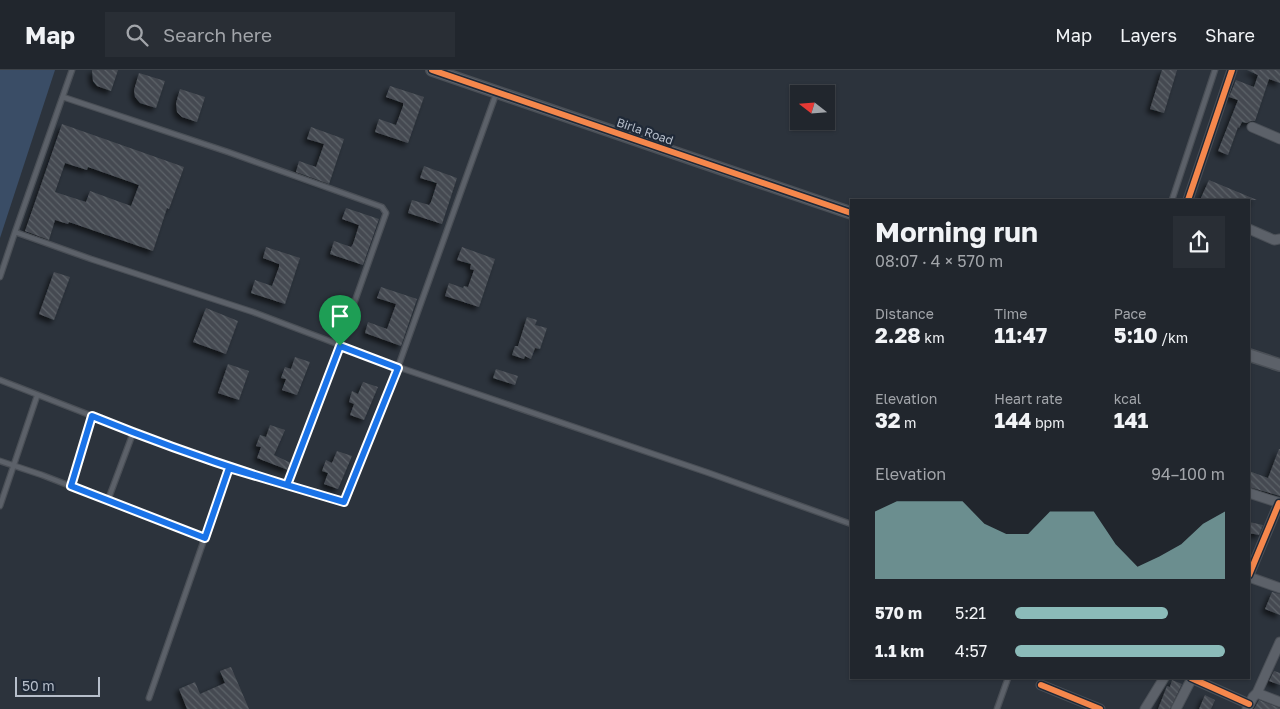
<!DOCTYPE html>
<meta charset="utf-8">
<style>
body{margin:0;font-family:"Golos Text",sans-serif;background:#292e35;color:#f1f3f6;height:100vh;display:flex;flex-direction:column;font-size:19px;white-space:nowrap}
*{box-sizing:border-box;margin:0}
p{font-size:16px;color:#a2a5aa}
.icon{flex:none;width:28px;height:28px;fill:none;stroke:currentColor;stroke-width:2;stroke-linecap:round;stroke-linejoin:round}
.map{position:relative;flex:1;overflow:hidden}
.side{position:absolute;left:850px;top:129px;width:400px;height:480px;display:flex;flex-direction:column;background:#21262d;border-radius:0px;box-shadow:0 1px 4px #0004,0 0 0 1px #3e4349}
.side>*{flex:none}
.needle{width:32px;rotate:287deg}
.controls{position:absolute;left:790px;top:15px;display:grid;gap:10px}
.controls a{display:grid;place-items:center;width:45px;height:45px;border-radius:0px;background:#21262d;box-shadow:0 1px 4px #0004,0 0 0 1px #3e4349;font-size:25px}
.scale{position:absolute;left:15px;bottom:12px;width:85px;box-sizing:border-box;padding-left:5px;border:2px solid #b7bfcb;border-top:0;font-size:14px;line-height:18px;white-space:nowrap;color:#b7bfcb;-webkit-text-stroke:4px #1f2937;paint-order:stroke}
.pin{position:absolute;display:grid;place-items:center;width:42px;height:42px;color:#fff;margin:-51px -21px;border-radius:50% 50% 50% 0;rotate:-45deg;box-shadow:0 0 5px #0007}
.pin .icon{rotate:45deg}
.round{display:grid;place-items:center;flex:none;width:52px;height:52px;border-radius:0px;background:#292e35}
.summary{display:flex;align-items:center;justify-content:space-between;height:85px;padding:0 25px}
h1{font-size:28px;font-weight:700;line-height:38px}
.stats{display:grid;grid-template-columns:repeat(3,1fr);gap:8px;height:85px;padding:5px 25px}
.stats div{display:grid;align-content:center}
.stats b{font-size:21px;font-weight:700}
.stats small{font-size:14px;font-weight:400}
.stats p{font-size:14px}
.chart{height:140px;padding:10px 25px}
.chart p{display:flex;justify-content:space-between}
.chart svg{width:100%;height:90px;margin-top:5px;fill:#8bbbb9;opacity:.7}
ul{padding:0 25px;list-style:none;font-size:16px}
li{display:grid;grid-template-columns:80px 60px 1fr;align-items:center;height:38px}
li i{height:12px;border-radius:6px;background:#8bbbb9}
header{display:flex;align-items:center;gap:30px;box-sizing:border-box;height:70px;padding:0 25px;background:#21262d;border-bottom:1px solid #3e4349}
header strong{font-size:24px}
nav{display:flex;gap:28px;margin-inline-start:auto;font-size:18px}
.search{width:350px;height:45px;background:#292e35;display:flex;align-items:center;gap:12px;box-sizing:border-box;padding:0 18px;border-radius:0px;color:#a2a5aa;font-size:19px}
.map>svg:first-child{display:block}
.water{fill:#3a4d66}
.building{fill:url(#building-back-hatch);fill-rule:evenodd;filter:url(#shadow)}
.lines{fill:none;stroke-linecap:round;stroke-linejoin:round}
.service-casing{stroke:#4a4f56;stroke-width:7}
.minor-casing{stroke:#4a4f56;stroke-width:11}
.tertiary-casing{stroke:#4a4f56;stroke-width:14}
.service{stroke:#5c6169;stroke-width:4.5}
.minor{stroke:#5c6169;stroke-width:9}
.tertiary{stroke:#5c6169;stroke-width:11}
.cycleway-casing{stroke:#1f2937;stroke-width:9}
.cycleway{stroke:#f5874c;stroke-width:6}
.route-casing{stroke:#fff;stroke-width:10}
.route{stroke:#1a73e8;stroke-width:6}
.labels{text-anchor:middle;dominant-baseline:central;stroke-width:4.5;stroke-linejoin:round;paint-order:stroke}
.street-label{font-size:12px;fill:#b7bfcb;stroke:#1f2937}
</style>
<header>
<strong>Map</strong>
<div class="search"><svg class="icon" aria-label="search" viewBox="0 0 24 24"><circle cx="10" cy="10" r="6"/><path d="M15 15l6 6"/></svg>Search here</div>
<nav><a>Map</a><a>Layers</a><a>Share</a></nav>
</header>
<div class="map">
<svg width="1280" height="639" viewBox="0 0 1280 639">
<defs>
<pattern id="building-back-hatch" width="6" height="6" patternUnits="userSpaceOnUse" patternTransform="scale(1.25)"><rect width="6" height="6" fill="#454a51"/><path d="M-1 5l2 2M0 0l6 6M5-1l2 2" fill="none" stroke="#5e6269"/></pattern>
<filter id="shadow"><feDropShadow dx="-3.5" dy="3.5" stdDeviation="2.5" flood-color="#0009"/></filter>
</defs>
<rect width="100%" height="100%" fill="#2c333c"/>
<path class="water" d="M 0,0 L 55,0 L 0,168 Z"/>
<path class="building" d="M 92,0 L 118,0 L 111,21 L 97,16 L 93,11 Z
M 1162,0 L 1177,0 L 1164,43 L 1150,39 Z
M 1247,0 L 1280,0 L 1280,13 L 1269,9 L 1255,51 L 1251,51 L 1247,53 L 1242,52 L 1239,58 L 1238,57 L 1228,85 L 1218,81 L 1238,30 L 1229,27 L 1236,10 L 1254,17 L 1258,5 Z
M 139,3 L 165,11 L 156,38 L 140,33 L 135,27 L 134,20 Z
M 390,16 L 424,27 L 408,73 L 375,62 L 379,49 L 396,55 L 403,36 L 403,33 L 386,27 Z
M 180,19 L 205,27 L 197,52 L 182,47 L 177,42 L 176,33 Z
M 62,54 L 184,97 L 169,139 L 167,138 L 153,181 L 69,152 L 68,154 L 55,150 L 49,170 L 25,161 ZM 65,93 L 87,100 L 88,97 L 139,115 L 131,136 L 90,121 L 86,132 L 55,122 Z
M 311,57 L 344,69 L 329,114 L 296,102 L 299,91 L 316,97 L 323,77 L 324,74 L 307,69 Z
M 424,96 L 457,108 L 442,154 L 408,143 L 412,130 L 429,135 L 431,132 L 437,113 L 420,108 Z
M 1209,110 L 1257,130 L 1200,130 Z
M 346,138 L 379,149 L 363,195 L 330,184 L 334,171 L 351,177 L 353,174 L 359,155 L 342,149 Z
M 266,177 L 300,188 L 285,234 L 251,223 L 255,210 L 272,216 L 279,197 L 279,194 L 263,188 Z
M 462,177 L 495,189 L 479,237 L 445,226 L 449,213 L 463,218 L 464,216 L 468,217 L 474,200 L 470,199 L 471,194 L 457,190 Z
M 54,202 L 70,207 L 54,250 L 39,244 Z
M 381,217 L 417,229 L 401,276 L 365,263 L 368,252 L 387,259 L 396,234 L 377,228 Z
M 206,238 L 238,251 L 226,284 L 193,272 Z
M 527,247 L 537,250 L 535,255 L 547,258 L 540,279 L 535,278 L 531,289 L 525,286 L 524,289 L 512,285 L 515,276 L 518,276 Z
M 295,287 L 310,292 L 297,325 L 282,320 L 286,309 L 281,308 L 285,297 L 291,299 Z
M 228,294 L 249,301 L 239,330 L 218,323 Z
M 496,299 L 518,306 L 515,315 L 493,308 Z
M 363,312 L 378,317 L 364,350 L 350,345 L 354,334 L 349,332 L 352,321 L 358,324 Z
M 270,355 L 285,360 L 274,385 L 291,393 L 288,400 L 257,388 L 261,377 L 256,376 L 260,365 L 266,367 Z
M 1279,379 L 1280,379 L 1280,426 L 1249,417 L 1249,401 L 1268,408 Z
M 337,381 L 352,386 L 338,419 L 324,414 L 328,403 L 322,401 L 326,390 L 332,393 Z
M 1249,452 L 1263,455 L 1259,465 L 1249,463 Z
M 1272,522 L 1280,524 L 1280,545 L 1265,539 Z
M 231,597 L 249,639 L 187,639 L 179,619 L 195,612 L 200,624 L 218,616 L 225,613 L 220,601 Z
M 1274,601 L 1280,603 L 1280,615 L 1269,611 Z
M 1172,610 L 1182,614 L 1170,639 L 1158,639 L 1167,616 L 1170,617 Z
M 1205,625 L 1215,630 L 1211,639 L 1199,639 Z
M 1259,630 L 1280,638 L 1280,639 L 1254,639 Z"/>
<g class="lines">
<defs>
<path id="service" d="M 72,0 L 15,162 L 91,189 L 253,242 L 398,297 L 709,403 L 851,454
M 1172,130 L 1215,0
M 0,207 L 15,162
M 0,310 L 195,386 L 229,398 L 287,415 L 339,276 L 386,143 L 382,137 L 228,82 L 63,27
M 0,391 L 42,405 L 205,468
M 287,415 L 340,432 L 345,430 L 398,297 L 496,24
M 71,416 L 92,346
M 108,430 L 133,363
M 0,436 L 37,326
M 149,628 L 229,398
M 997,639 L 1008,608"/>
<path id="minor" d="M 1252,57 L 1280,69
M 1188,130 L 1232,0
M 1249,159 L 1274,170 L 1280,169
M 1249,423 L 1280,433
M 1249,505 L 1279,433
M 1249,507 L 1280,518
M 1191,608 L 1249,634
M 1041,615 L 1100,639
M 1257,623 L 1280,572
M 1145,639 L 1164,608
M 1176,639 L 1192,608
M 1247,639 L 1253,627 L 1257,623 L 1280,632"/>
<path id="tertiary" d="M 432,0 L 851,143
M 1249,285 L 1280,295"/>
</defs>
<use href="#service" class="service-casing"/>
<use href="#minor" class="minor-casing"/>
<use href="#tertiary" class="tertiary-casing"/>
<use href="#service" class="service"/>
<use href="#minor" class="minor"/>
<use href="#tertiary" class="tertiary"/>
<defs>
<path id="cycleway" d="M 432,0 L 851,143
M 1188,130 L 1232,0
M 1249,505 L 1279,433
M 1191,608 L 1249,634
M 1041,615 L 1100,639"/>
</defs>
<use href="#cycleway" class="cycleway-casing"/>
<use href="#cycleway" class="cycleway"/>
</g>
<g class="lines">
<defs>
<path id="route" d="M 340,276 L 287,415 C 221,395 156,372 92,346 L 71,416 L 205,468 L 229,398 L 344,432 L 398,298 L 340,276"/>
</defs>
<use href="#route" class="route-casing"/>
<use href="#route" class="route"/>
</g>
<g class="labels">
<g class="street-label">
<text transform="translate(645 61) rotate(19)">Birla Road</text>
</g>
</g>
</svg>
<div class="controls">
<a><svg class="needle" viewBox="-14 -14 28 28"><path d="M0-13l5 13h-10z" fill="#e53935"/><path d="M0 13l5-13h-10z" fill="#a2a5aa"/></svg></a>
</div>
<div class="scale">50 m</div>
<div class="pin" style="left:340px;top:276px;background:#1e9e55"><svg class="icon" aria-label="arrive" viewBox="0 0 24 24"><path d="M6 21V4h12l-3 4 3 4H6"/></svg></div>
<section class="side">
<div class="summary"><div><h1>Morning run</h1><p>08:07 · 4 × 570 m</p></div><a class="round"><svg class="icon" aria-label="share" viewBox="0 0 24 24"><path d="M12 15V3M7 8l5-5 5 5M5 13v7h14v-7"/></svg></a></div>
<div class="stats">
<div><p>Distance</p><b>2.28<small> km</small></b></div>
<div><p>Time</p><b>11:47</b></div>
<div><p>Pace</p><b>5:10<small> /km</small></b></div>
</div>
<div class="stats">
<div><p>Elevation</p><b>32<small> m</small></b></div>
<div><p>Heart rate</p><b>144<small> bpm</small></b></div>
<div><p>kcal</p><b>141</b></div>
</div>
<div class="chart"><p><span>Elevation</span>94–100 m</p>
<svg viewBox="0 0 160 44" preserveAspectRatio="none"><path d="M0 44V11L10 6L20 6L30 6L40 6L50 17L60 22L70 22L80 11L90 11L100 11L110 27L120 38L130 33L140 27L150 17L160 11V44z"/></svg>
</div>
<ul>
<li><b>570 m</b>5:21<i style="width:73%"></i></li>
<li><b>1.1 km</b>4:57<i style="width:100%"></i></li>
</ul>
</section>
</div>
